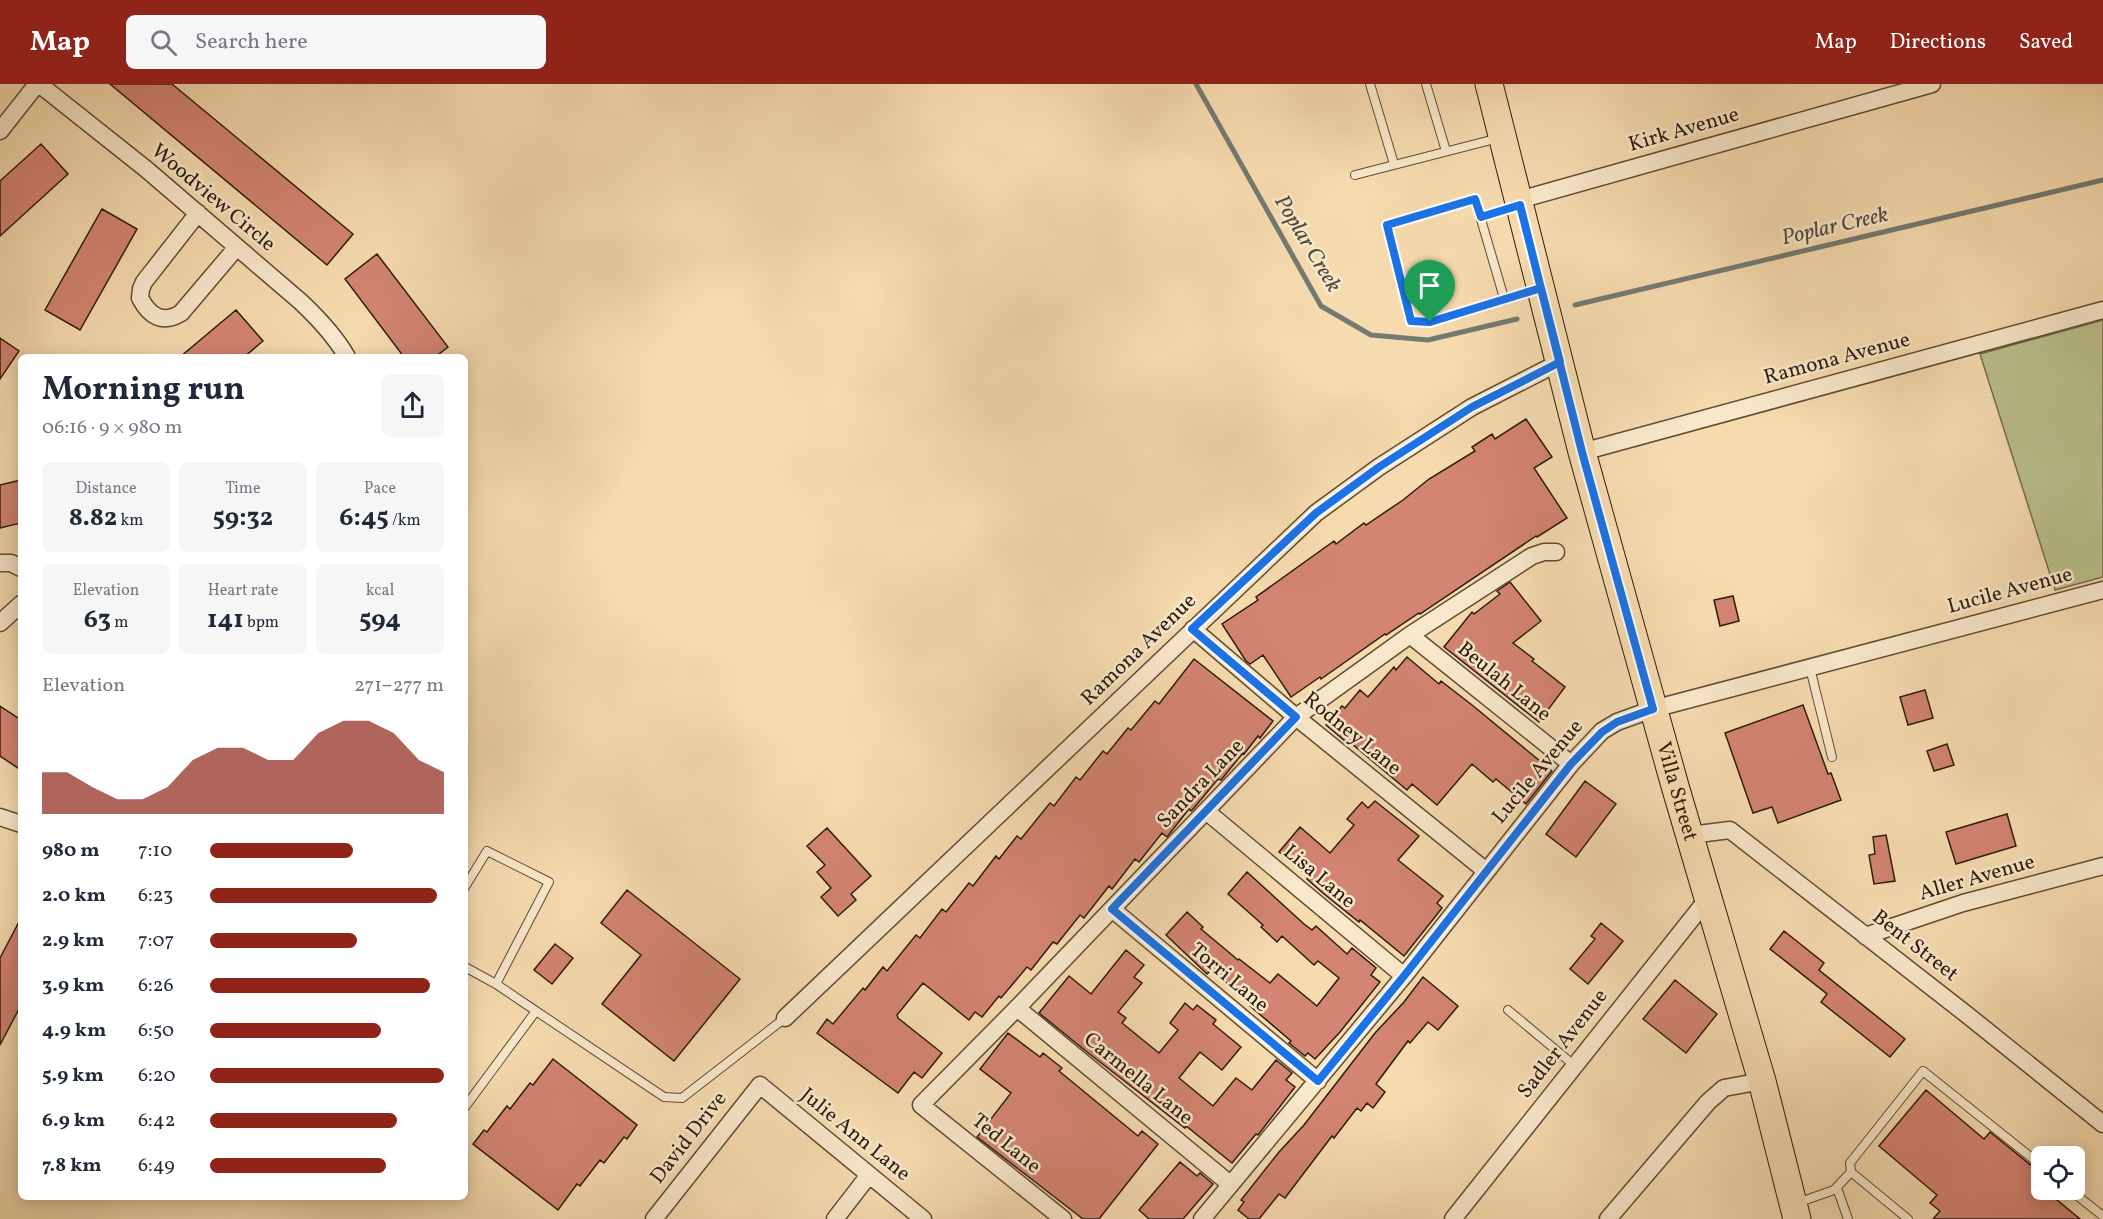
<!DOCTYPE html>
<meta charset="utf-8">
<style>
body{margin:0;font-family:Vollkorn,serif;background:#f6f6f7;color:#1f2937;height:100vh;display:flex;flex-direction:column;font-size:22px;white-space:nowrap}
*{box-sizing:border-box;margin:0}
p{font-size:20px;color:#747a83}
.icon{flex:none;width:33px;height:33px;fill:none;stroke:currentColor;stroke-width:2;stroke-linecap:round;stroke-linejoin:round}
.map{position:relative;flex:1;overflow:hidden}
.panel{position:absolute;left:18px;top:270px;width:450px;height:846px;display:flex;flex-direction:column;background:#fff;border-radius:9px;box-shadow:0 3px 15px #0003}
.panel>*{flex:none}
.buttons{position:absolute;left:2031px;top:1062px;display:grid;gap:12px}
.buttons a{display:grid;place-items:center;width:54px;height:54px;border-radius:9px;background:#fff;box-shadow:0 3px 15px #0003;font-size:30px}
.pin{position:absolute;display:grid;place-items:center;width:51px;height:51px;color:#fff;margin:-62px -26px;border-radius:50% 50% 50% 0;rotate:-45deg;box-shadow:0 0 6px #0007}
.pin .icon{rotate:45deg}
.round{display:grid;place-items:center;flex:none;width:63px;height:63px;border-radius:9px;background:#f6f6f7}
.overview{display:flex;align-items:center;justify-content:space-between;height:102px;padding:0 24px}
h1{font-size:33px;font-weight:700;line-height:45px}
.stats{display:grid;grid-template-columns:repeat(3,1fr);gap:9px;height:102px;padding:6px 24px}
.stats div{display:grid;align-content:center;border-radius:9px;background:#f6f6f7;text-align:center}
.stats b{font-size:26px;font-weight:700}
.stats small{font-size:16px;font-weight:400}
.stats p{font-size:16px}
.chart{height:168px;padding:12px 24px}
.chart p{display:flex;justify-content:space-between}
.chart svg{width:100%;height:108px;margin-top:6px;fill:#8f2418;opacity:.7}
ul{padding:0 24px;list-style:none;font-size:20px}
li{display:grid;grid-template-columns:96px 72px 1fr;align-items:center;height:45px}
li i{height:15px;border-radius:8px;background:#8f2418}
header{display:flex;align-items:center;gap:36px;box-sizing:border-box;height:84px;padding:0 30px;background:#8f2418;color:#fff}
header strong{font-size:28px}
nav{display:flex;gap:33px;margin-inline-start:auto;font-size:21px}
.search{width:420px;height:54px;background:#f6f6f7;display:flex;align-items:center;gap:15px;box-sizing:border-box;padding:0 21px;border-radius:9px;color:#747a83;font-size:22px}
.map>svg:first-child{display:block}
.green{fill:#bac18c;stroke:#746e4c;stroke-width:1.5}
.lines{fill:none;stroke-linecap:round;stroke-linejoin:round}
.stream{stroke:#737a72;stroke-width:5}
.building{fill:#d38472;stroke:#2d1c0c;stroke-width:1.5}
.lane-casing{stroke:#5f4c35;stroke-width:10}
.street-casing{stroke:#5f4c35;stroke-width:19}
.primary-casing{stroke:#2d1c0c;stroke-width:29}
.lane{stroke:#f9e8cb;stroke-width:8}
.street{stroke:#f9e8cb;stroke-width:16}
.primary{stroke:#f6dbaf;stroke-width:27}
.route-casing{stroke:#fff;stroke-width:12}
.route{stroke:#1a73e8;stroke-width:8}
.labels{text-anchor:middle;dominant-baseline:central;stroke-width:5;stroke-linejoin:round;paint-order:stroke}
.street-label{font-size:21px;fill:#2d1c0c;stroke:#f9e8cb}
.water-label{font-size:22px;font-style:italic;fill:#504b3f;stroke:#f9e8cb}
</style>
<header>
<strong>Map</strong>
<div class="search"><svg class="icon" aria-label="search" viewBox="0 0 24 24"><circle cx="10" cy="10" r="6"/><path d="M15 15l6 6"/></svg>Search here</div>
<nav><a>Map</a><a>Directions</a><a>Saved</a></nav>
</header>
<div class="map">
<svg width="2103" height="1135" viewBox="0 0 2103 1135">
<rect width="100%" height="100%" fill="#f6dbaf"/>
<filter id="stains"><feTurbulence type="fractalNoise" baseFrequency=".00333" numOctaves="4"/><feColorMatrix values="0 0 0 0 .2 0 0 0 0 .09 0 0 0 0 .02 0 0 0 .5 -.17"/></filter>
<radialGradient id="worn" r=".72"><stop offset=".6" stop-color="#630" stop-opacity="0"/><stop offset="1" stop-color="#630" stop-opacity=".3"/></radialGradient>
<path class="green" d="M 2103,236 L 2103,493 L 2055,506 L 1980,270 Z"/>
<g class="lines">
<path class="stream" d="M 1196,0 L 1321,222 L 1371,251 L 1428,256 L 1517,235
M 1575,221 L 2103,96"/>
</g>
<path class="building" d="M 110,0 L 172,0 L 353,150 L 327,181 Z
M 41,60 L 68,90 L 0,152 L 0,97 Z
M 102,125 L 137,145 L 80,246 L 45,226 Z
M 377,170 L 448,263 L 435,273 L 404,273 L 345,195 Z
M 236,226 L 263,257 L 244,273 L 180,273 Z
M 0,254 L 19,267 L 0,295 Z
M 1526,335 L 1552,373 L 1534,384 L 1567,434 L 1537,453 L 1536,452 L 1420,530 L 1419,529 L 1386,551 L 1385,550 L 1321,595 L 1320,593 L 1291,613 L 1263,571 L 1250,580 L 1246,577 L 1222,540 L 1258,516 L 1256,513 L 1334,457 L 1336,460 L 1364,439 L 1366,441 L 1403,416 L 1429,395 L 1475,367 L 1472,363 L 1492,350 L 1495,355 Z
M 21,396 L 21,439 L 0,444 L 0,401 Z
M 1510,498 L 1541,537 L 1513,559 L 1534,575 L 1532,577 L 1565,603 L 1539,638 L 1444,563 L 1472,528 L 1474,530 L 1500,510 L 1497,507 Z
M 1733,512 L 1739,537 L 1720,542 L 1714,516 Z
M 1407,573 L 1439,600 L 1441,597 L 1472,621 L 1552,687 L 1526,720 L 1496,695 L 1493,698 L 1472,680 L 1437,721 L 1412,700 L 1407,706 L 1346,655 L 1345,657 L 1326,641 L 1342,622 L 1345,624 L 1360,606 L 1368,613 L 1394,583 L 1396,586 Z
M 1194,575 L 1273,637 L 1260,654 L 1258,652 L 1244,670 L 1243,669 L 1221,696 L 1218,695 L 1194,724 L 1191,727 L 1189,725 L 1167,753 L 1162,749 L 1139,778 L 1135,775 L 1112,805 L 1109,802 L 1084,834 L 1080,831 L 1057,860 L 1053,858 L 1031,886 L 1027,883 L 1001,914 L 999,912 L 982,933 L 975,928 L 969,936 L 923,899 L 897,931 L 898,934 L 942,969 L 922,994 L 914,988 L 898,1009 L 817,949 L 827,935 L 833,940 L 863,904 L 865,906 L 883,883 L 887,887 L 916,851 L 920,854 L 942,825 L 946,828 L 969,799 L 973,802 L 996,772 L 999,775 L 1017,752 L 1021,755 L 1050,719 L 1054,722 L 1076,693 L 1080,696 L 1103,667 L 1107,670 L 1128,644 L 1131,646 L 1155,617 L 1159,620 Z
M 1925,606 L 1933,634 L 1908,641 L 1900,613 Z
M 1803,621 L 1828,690 L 1831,689 L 1841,716 L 1778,739 L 1772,723 L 1753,729 L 1725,649 Z
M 0,622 L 21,636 L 21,686 L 0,672 Z
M 1947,660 L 1954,681 L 1934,687 L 1927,667 Z
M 1585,697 L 1616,720 L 1576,773 L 1546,750 Z
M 1375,717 L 1419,752 L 1398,776 L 1443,812 L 1437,819 L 1442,824 L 1404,872 L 1360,836 L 1359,838 L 1324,810 L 1307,795 L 1308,792 L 1279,768 L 1300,743 L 1330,769 L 1354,741 L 1347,735 L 1362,718 L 1368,724 Z
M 2007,730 L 2016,762 L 1956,780 L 1946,748 Z
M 827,744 L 871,792 L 851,810 L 856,816 L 838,832 L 821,813 L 831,804 L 817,788 L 825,781 L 807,762 Z
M 1886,751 L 1895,797 L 1874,800 L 1869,771 L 1875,770 L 1873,753 Z
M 1247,788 L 1304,840 L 1312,846 L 1316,842 L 1347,870 L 1352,864 L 1376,884 L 1371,891 L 1380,898 L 1340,948 L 1315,975 L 1308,969 L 1305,972 L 1289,959 L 1291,957 L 1250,922 L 1252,920 L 1211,886 L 1207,890 L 1166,851 L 1187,828 L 1203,843 L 1201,845 L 1238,876 L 1239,875 L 1270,899 L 1278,890 L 1317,922 L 1339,894 L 1318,877 L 1314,881 L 1282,852 L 1277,858 L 1261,843 L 1263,841 L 1228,810 Z
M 627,806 L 740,895 L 674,977 L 602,920 L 641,871 L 601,839 Z
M 21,834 L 21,921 L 0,961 L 0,874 Z
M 1601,839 L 1623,857 L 1588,900 L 1570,885 L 1595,855 L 1591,852 Z
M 1784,847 L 1824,879 L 1819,886 L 1905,955 L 1890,973 L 1821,918 L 1827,910 L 1770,865 Z
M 555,860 L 573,874 L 552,900 L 534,886 Z
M 1126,866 L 1144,881 L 1134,893 L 1142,899 L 1118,928 L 1126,934 L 1122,939 L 1159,969 L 1178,946 L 1170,939 L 1185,919 L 1193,926 L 1197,921 L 1216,936 L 1213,940 L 1241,963 L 1222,986 L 1200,968 L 1179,994 L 1213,1022 L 1236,994 L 1252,1006 L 1276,976 L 1292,989 L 1286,996 L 1295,1003 L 1258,1051 L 1256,1050 L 1232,1079 L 1186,1042 L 1185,1044 L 1087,968 L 1039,929 L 1069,892 L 1091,910 Z
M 1423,893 L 1458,922 L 1438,946 L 1428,938 L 1410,959 L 1408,957 L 1376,1000 L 1385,1008 L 1373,1024 L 1367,1019 L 1361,1027 L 1357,1024 L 1334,1054 L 1332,1052 L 1285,1114 L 1279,1110 L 1259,1135 L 1249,1135 L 1238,1126 L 1244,1118 L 1241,1116 L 1279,1068 L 1304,1041 L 1375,949 L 1404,918 Z
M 1675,896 L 1717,930 L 1686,969 L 1643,935 Z
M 1008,949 L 1040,973 L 1043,969 L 1062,984 L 1059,987 L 1138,1052 L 1142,1047 L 1158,1060 L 1099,1135 L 1083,1135 L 977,1053 L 1011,1009 L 980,985 Z
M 553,975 L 637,1041 L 627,1055 L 624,1053 L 604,1079 L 600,1076 L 580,1102 L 577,1100 L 558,1126 L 473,1060 L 484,1046 L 487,1048 L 507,1022 L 510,1025 L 530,999 L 533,1001 Z
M 1926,1006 L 1984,1055 L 1990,1048 L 2038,1087 L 2032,1095 L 2042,1103 L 2042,1106 L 2045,1106 L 2080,1135 L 1933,1135 L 1940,1127 L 1930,1119 L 1937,1111 L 1879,1062 Z
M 1180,1078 L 1197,1092 L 1200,1089 L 1213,1100 L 1183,1135 L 1149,1135 L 1139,1126 Z"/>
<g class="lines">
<defs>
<path id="lane" d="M 1370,0 L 1394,80
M 1426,0 L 1446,67
M 1355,91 L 1499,54
M 1481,133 L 1518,122
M 1504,214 L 1475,115 L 1387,141 L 1411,237 L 1429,238 L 1538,205
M 1810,584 L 1832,673
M 465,803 L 487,767 L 549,798 L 496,900
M 465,883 L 496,900 L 536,927
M 1508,926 L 1575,982
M 465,1023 L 536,927 L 664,1013 L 682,1014 L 785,934
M 1851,1088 L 1850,1079 L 1923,987 L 2042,1082
M 1837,1104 L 1848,1135
M 2070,1106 L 2103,1132
M 1797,1119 L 1834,1106 L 1851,1088 L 1908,1135"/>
<path id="street" d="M 39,0 L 146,85 L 301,218 C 319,235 335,252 347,273
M 0,47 L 37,0
M 1519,116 L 1932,0
M 198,129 L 144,198 L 141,205 L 140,214 C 150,233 163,240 181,229 L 237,163
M 1582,368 L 2103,226
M 0,479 L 11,479 L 21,484
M 0,539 L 21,520
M 1193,545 L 1296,633 L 1486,787
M 1410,551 L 1571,680
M 1206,727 L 1404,892
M 0,733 L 21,740
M 1690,751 L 1730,746 L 1966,930 L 2103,1040
M 1112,825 L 1318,997
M 1865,852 L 1963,819 L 2103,782
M 1017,924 L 1230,1100
M 785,934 L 1316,429 L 1379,383 L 1472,323 L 1560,278
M 654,1135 L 760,1001 L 923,1135
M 835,1135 L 869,1091
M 1063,1135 L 921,1021 L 1017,924 L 1296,633 L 1410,551 L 1532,472 L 1544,468 L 1556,468
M 1202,1135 L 1404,892 L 1571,680 L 1602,647 L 1617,638 L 1653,625 L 2103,506
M 1453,1135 L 1709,813
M 1608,1135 L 1708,1018 L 1724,1004 L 1762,997"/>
<g id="primary">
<path id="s1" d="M 1489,0 L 1582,368 L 1675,702 L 1762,997 L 1797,1135"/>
</g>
</defs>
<use href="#lane" class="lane-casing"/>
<use href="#street" class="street-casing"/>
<use href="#primary" class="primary-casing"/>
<use href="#lane" class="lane"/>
<use href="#street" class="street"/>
<use href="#primary" class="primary"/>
</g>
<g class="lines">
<defs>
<path id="route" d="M 1430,238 L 1541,204 L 1560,278 L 1472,323 L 1379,383 L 1316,429 L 1192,545 L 1296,633 L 1112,825 L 1318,997 L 1404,892 L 1571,680 L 1602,648 L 1617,638 L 1653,625 L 1582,368 L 1520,121 L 1481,133 L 1475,115 L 1387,141 L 1411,237 L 1430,238"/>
</defs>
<use href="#route" class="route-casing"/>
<use href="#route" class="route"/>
</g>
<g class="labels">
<g class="street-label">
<text transform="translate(1684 46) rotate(-16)">Kirk Avenue</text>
<text transform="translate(213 114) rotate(40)">Woodview Circle</text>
<text transform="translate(1837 275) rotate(-15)">Ramona Avenue</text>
<text transform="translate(2010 507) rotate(-15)">Lucile Avenue</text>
<text transform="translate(1139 566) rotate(-44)">Ramona Avenue</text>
<text transform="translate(1504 598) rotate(39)">Beulah Lane</text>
<text transform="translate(1352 650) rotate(39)">Rodney Lane</text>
<text transform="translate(1538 688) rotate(-50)">Lucile Avenue</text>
<text transform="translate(1201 700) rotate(-46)">Sandra Lane</text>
<text stroke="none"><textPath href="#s1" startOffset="732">Villa Street</textPath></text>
<text transform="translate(1319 793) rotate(40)">Lisa Lane</text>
<text transform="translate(1977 794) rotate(-16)">Aller Avenue</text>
<text transform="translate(1915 862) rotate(38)">Bent Street</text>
<text transform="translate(1229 894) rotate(40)">Torri Lane</text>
<text transform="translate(1563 960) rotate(-52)">Sadler Avenue</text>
<text transform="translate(1138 995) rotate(39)">Carmella Lane</text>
<text transform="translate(855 1051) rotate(39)">Julie Ann Lane</text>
<text transform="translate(689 1054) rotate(-52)">David Drive</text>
<text transform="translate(1006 1060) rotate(39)">Ted Lane</text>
</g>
<g class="water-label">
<text transform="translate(1835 143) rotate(-13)">Poplar Creek</text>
<text transform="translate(1307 160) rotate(59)">Poplar Creek</text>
</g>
</g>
<rect width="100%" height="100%" filter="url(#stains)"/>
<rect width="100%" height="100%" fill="url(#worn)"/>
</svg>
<div class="buttons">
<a><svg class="icon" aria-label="locate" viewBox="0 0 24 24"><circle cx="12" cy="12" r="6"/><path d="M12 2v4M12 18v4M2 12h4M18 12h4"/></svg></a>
</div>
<div class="pin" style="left:1430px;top:238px;background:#1e9e55"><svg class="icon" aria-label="arrive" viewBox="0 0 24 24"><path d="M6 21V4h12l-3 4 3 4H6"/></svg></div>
<section class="panel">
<div class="overview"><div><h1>Morning run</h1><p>06:16 · 9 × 980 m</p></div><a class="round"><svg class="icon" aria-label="share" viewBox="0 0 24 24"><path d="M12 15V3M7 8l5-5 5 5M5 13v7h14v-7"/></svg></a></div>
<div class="stats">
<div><p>Distance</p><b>8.82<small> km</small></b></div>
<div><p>Time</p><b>59:32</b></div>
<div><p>Pace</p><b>6:45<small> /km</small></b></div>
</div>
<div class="stats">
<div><p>Elevation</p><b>63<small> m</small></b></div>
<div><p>Heart rate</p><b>141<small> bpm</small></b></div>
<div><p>kcal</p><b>594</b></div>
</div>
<div class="chart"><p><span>Elevation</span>271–277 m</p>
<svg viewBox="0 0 160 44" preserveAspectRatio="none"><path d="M0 44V27L10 27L20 33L30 38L40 38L50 33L60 22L70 17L80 17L90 22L100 22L110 11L120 6L130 6L140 11L150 22L160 27V44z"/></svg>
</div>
<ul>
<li><b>980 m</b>7:10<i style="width:61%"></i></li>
<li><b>2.0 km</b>6:23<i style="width:97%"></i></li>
<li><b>2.9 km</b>7:07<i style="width:63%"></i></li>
<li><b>3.9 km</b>6:26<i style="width:94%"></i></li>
<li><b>4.9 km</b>6:50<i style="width:73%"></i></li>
<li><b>5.9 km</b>6:20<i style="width:100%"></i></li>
<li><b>6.9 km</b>6:42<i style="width:80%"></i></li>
<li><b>7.8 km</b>6:49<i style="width:75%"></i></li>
</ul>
</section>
</div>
